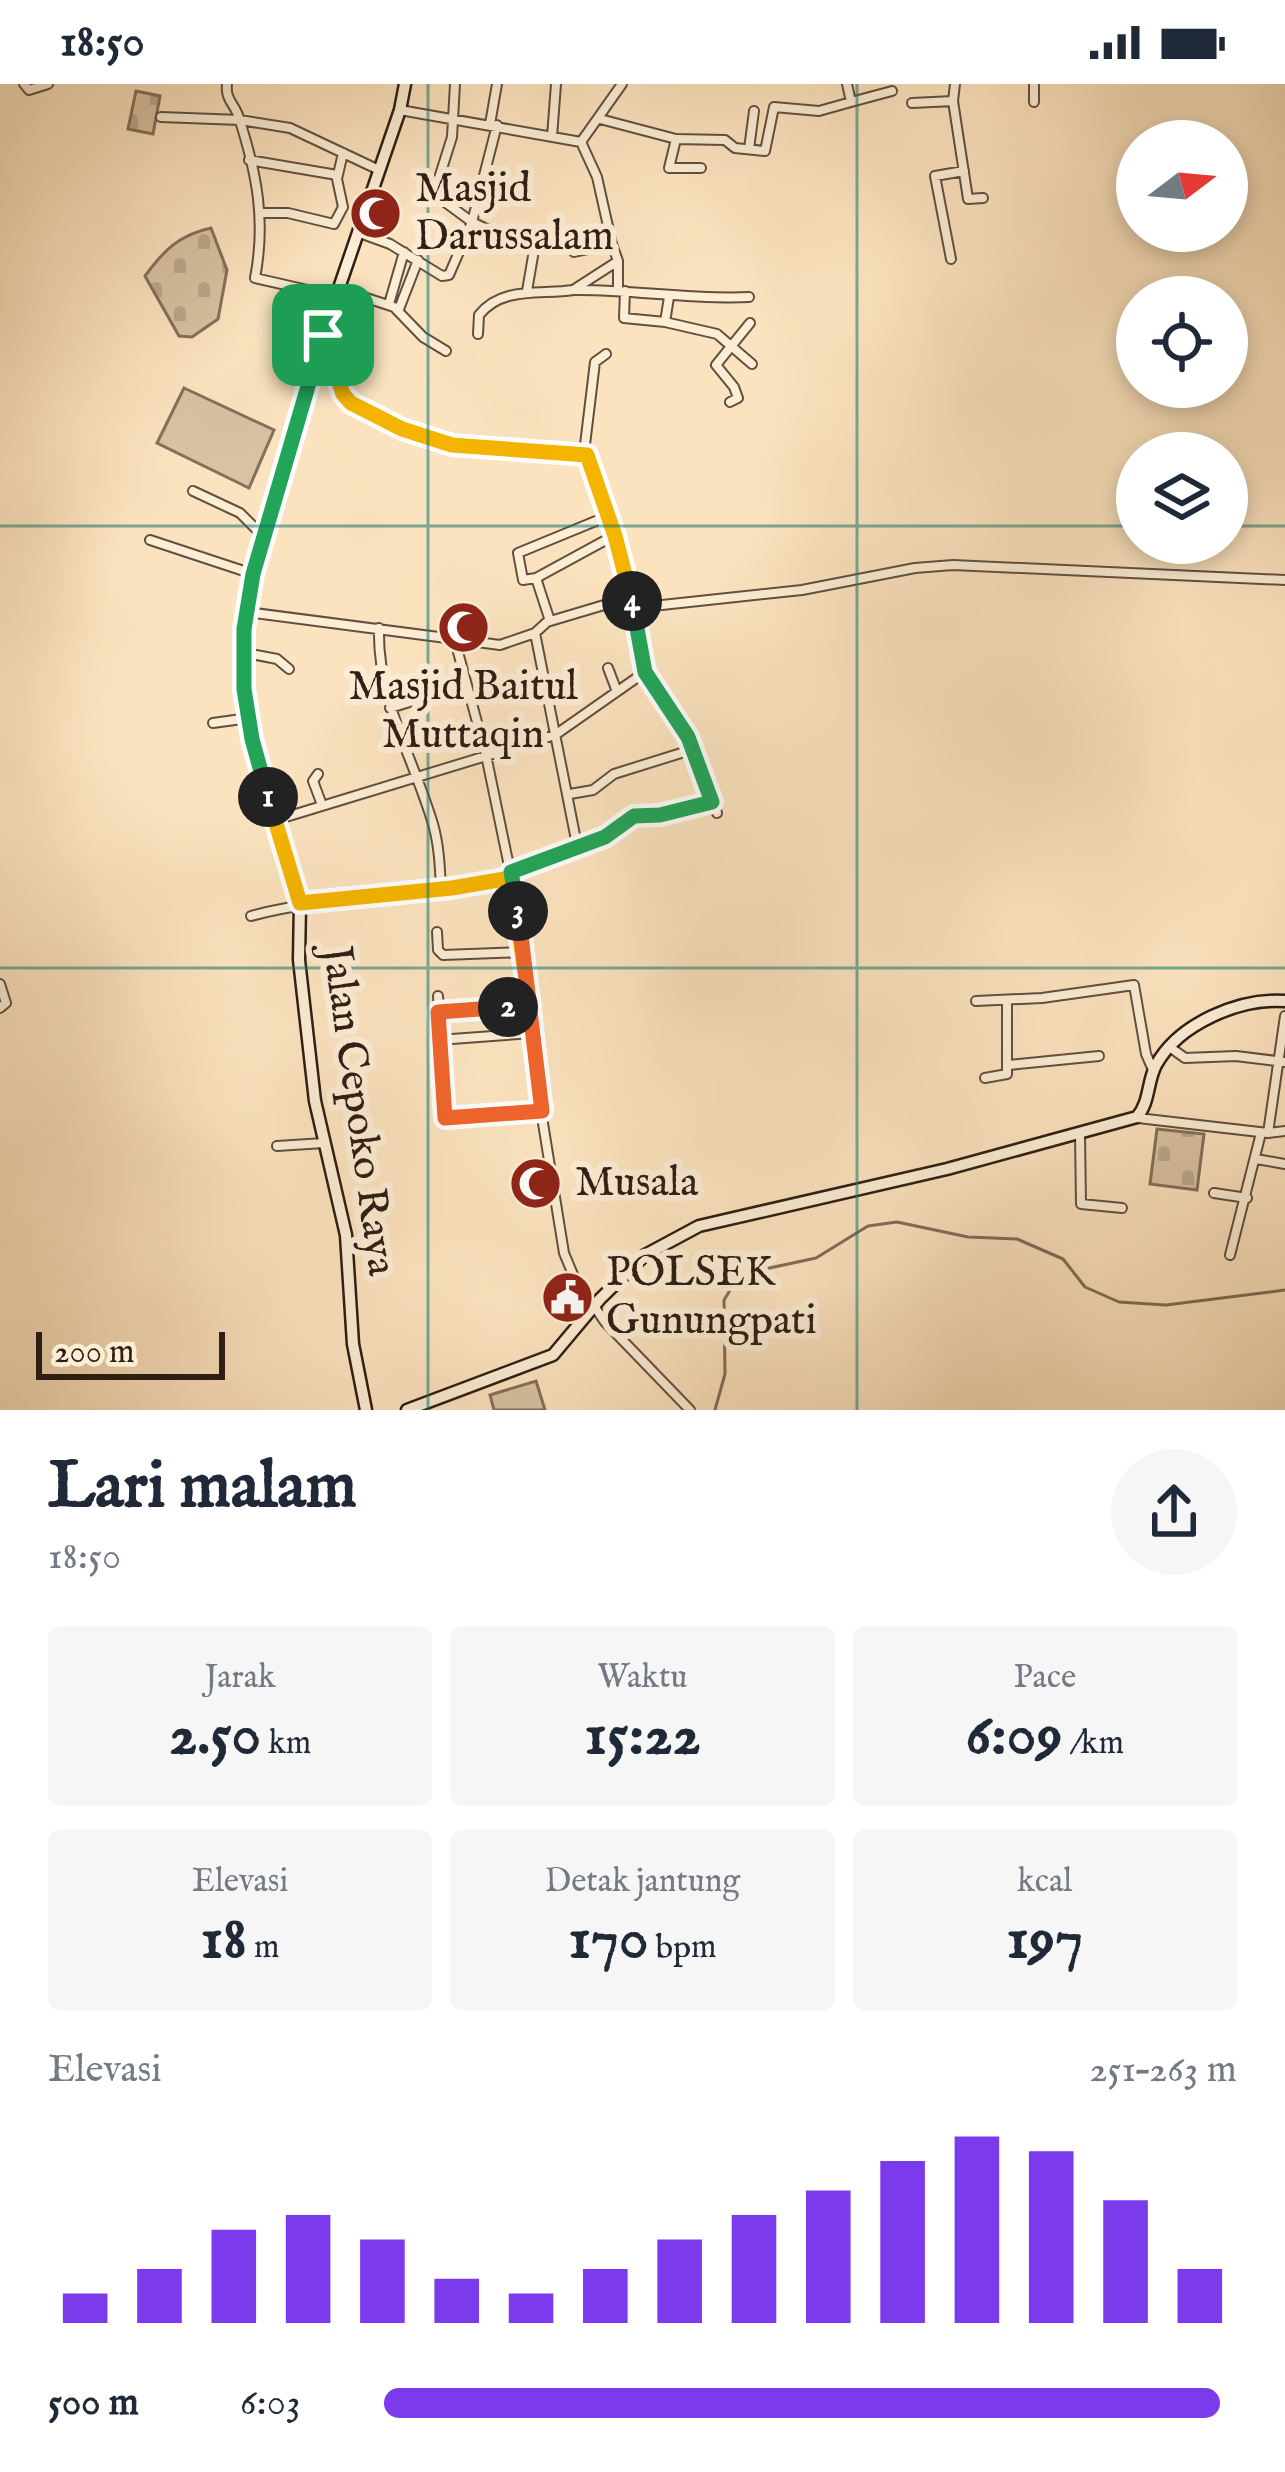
<!DOCTYPE html>
<html lang="id">
<meta charset="utf-8">
<style>
body{margin:0;font-family:"IM FELL English",serif;background:#f6f6f7;color:#1f2937;height:100vh;display:flex;flex-direction:column;font-size:45px;white-space:nowrap}
*{box-sizing:border-box;margin:0}
p{font-size:39px;color:#747a83}
.icon{flex:none;width:66px;height:66px;fill:none;stroke:currentColor;stroke-width:2;stroke-linecap:round;stroke-linejoin:round}
.map{position:relative;height:1326px;overflow:hidden}
.drawer{display:flex;flex-direction:column;background:#fff;flex:1}
.drawer>*{flex:none}
.needle{width:78px;rotate:74deg}
.tools{position:absolute;left:1116px;top:36px;display:grid;gap:24px}
.tools a{display:grid;place-items:center;width:132px;height:132px;border-radius:50%;background:#fff;box-shadow:0 6px 18px #0003;font-size:60px}
.scale{position:absolute;left:36px;bottom:30px;width:189px;box-sizing:border-box;padding-left:12px;border:6px solid #2f1e14;border-top:0;font-size:33px;line-height:42px;white-space:nowrap;color:#2f1e14;-webkit-text-stroke:9px #fcedd5;paint-order:stroke}
.pin{position:absolute;display:grid;place-items:center;width:102px;height:102px;color:#fff;margin:-51px;border-radius:24px;box-shadow:0 6px 18px #0006}
.km{position:absolute;width:60px;height:60px;margin:-30px;border-radius:50%;background:#222;color:#fff;font-size:33px;line-height:60px;text-align:center}
.round{display:grid;place-items:center;flex:none;width:126px;height:126px;border-radius:63px;background:#f6f6f7}
.headline{display:flex;align-items:center;justify-content:space-between;height:204px;padding:0 48px}
h1{font-size:66px;font-weight:800;line-height:90px}
.metrics{display:grid;grid-template-columns:repeat(3,1fr);gap:18px;height:204px;padding:12px 48px}
.metrics div{display:grid;align-content:center;border-radius:12px;background:#f6f6f7;text-align:center}
.metrics b{font-size:60px;font-weight:800}
.metrics small{font-size:33px;font-weight:400}
.metrics p{font-size:33px}
.chart{height:336px;padding:24px 48px}
.chart p{display:flex;justify-content:space-between}
.chart svg{width:100%;height:216px;margin-top:12px;stroke:#7c3aed;stroke-width:6}
ul{padding:0 48px;list-style:none;font-size:39px}
li{display:grid;grid-template-columns:192px 144px 1fr;align-items:center;height:90px}
li i{height:30px;border-radius:15px;background:#7c3aed}
.status{display:flex;justify-content:space-between;align-items:center;height:84px;padding:0 60px;background:#fff;direction:ltr}
.status svg{height:33px;fill:currentColor}
.map>svg:first-child{display:block}
.cemetery{fill:url(#cemetery-stones);stroke:#84705b;stroke-width:3}
.garden{fill:#d8c2a2;stroke:#84705b;stroke-width:3}
.lines{fill:none;stroke-linecap:round;stroke-linejoin:round}
.stream{stroke:#806c58;stroke-width:3}
.street-casing{stroke:#624f3f;stroke-width:12}
.secondary-casing{stroke:#2f1e14;stroke-width:15}
.street{stroke:#fcedd5;stroke-width:8}
.secondary{stroke:#fcedd5;stroke-width:10}
.split-1-casing{stroke:#fff;stroke-width:24}
.split-2-casing{stroke:#fff;stroke-width:24}
.split-3-casing{stroke:#fff;stroke-width:24}
.split-4-casing{stroke:#fff;stroke-width:24}
.split-5-casing{stroke:#fff;stroke-width:24}
.split-1{stroke:#22a559;stroke-width:15}
.split-2{stroke:#f5b400;stroke-width:15}
.split-3{stroke:#f0652b;stroke-width:15}
.split-4{stroke:#22a559;stroke-width:15}
.split-5{stroke:#f5b400;stroke-width:15}
.grid{fill:none;stroke:#0f766e;stroke-width:3;stroke-opacity:0.55}
.labels{text-anchor:middle;dominant-baseline:central;stroke-width:12;stroke-linejoin:round;paint-order:stroke}
.poi-label{font-size:42px;fill:#2f1e14;stroke:#fcedd5;text-anchor:start}
.street-label{font-size:42px;fill:#2f1e14;stroke:#fcedd5}
</style>
<div class="status"><b>18:50</b><svg viewBox="0 0 49 12"><path d="M0 12V9h3v3zM5 12V6h3v6zM10 12V3h3v9zM15 12V0h3v12zM26 1h20v11H26zM47 4h2v5h-2z"/></svg></div>
<div class="map">
<svg width="1285" height="1326" viewBox="0 0 1285 1326">
<defs>
<pattern id="cemetery-stones" width="16" height="16" patternUnits="userSpaceOnUse" patternTransform="scale(3)"><rect width="16" height="16" fill="#d8c2a2"/><path d="M2 7V4a2 2 0 0 1 4 0v3zM10 15v-3a2 2 0 0 1 4 0v3z" fill="#baa68b"/></pattern>
</defs>
<rect width="100%" height="100%" fill="#fbe3bf"/>
<filter id="stains"><feTurbulence type="fractalNoise" baseFrequency=".00167" numOctaves="4"/><feColorMatrix values="0 0 0 0 .2 0 0 0 0 .09 0 0 0 0 .02 0 0 0 .5 -.17"/></filter>
<radialGradient id="worn" r=".72"><stop offset=".6" stop-color="#630" stop-opacity="0"/><stop offset="1" stop-color="#630" stop-opacity=".3"/></radialGradient>
<path class="cemetery" d="M 136,7 L 160,12 L 153,50 L 128,45 Z
M 211,144 L 227,186 L 218,235 L 192,253 L 179,252 L 145,192 C 164,166 179,151 211,144 Z
M 1157,1045 L 1204,1050 L 1197,1106 L 1150,1100 Z"/>
<path class="garden" d="M 184,304 L 274,346 L 249,404 L 157,359 Z
M 536,1297 L 545,1326 L 494,1326 L 490,1311 Z"/>
<g class="lines">
<path class="stream" d="M 715,1326 L 725,1290 L 724,1216 L 737,1195 L 751,1188 L 816,1174 L 868,1142 L 897,1138 L 968,1153 L 1017,1155 L 1063,1175 L 1085,1203 L 1119,1218 L 1166,1221 L 1285,1206"/>
<defs>
<path id="street" d="M 24,0 L 29,6 L 48,0
M 227,0 C 225,16 235,20 239,34 C 257,90 266,137 255,194 L 334,212
M 455,0 L 452,53 L 434,110 L 472,138 L 518,160
M 847,0 L 851,18 L 892,7
M 955,0 L 953,17 L 968,115 L 983,114
M 1034,0 L 1034,18
M 912,19 L 953,17
M 400,26 L 581,58 L 622,0
M 161,33 L 240,36 L 290,44 L 377,85
M 600,35 L 676,55 L 669,84 L 701,84
M 490,40 L 497,0
M 552,53 L 556,0
M 676,55 L 725,56 L 735,64 L 765,67 L 774,23 L 819,27 L 851,18
M 749,65 L 754,27
M 249,76 L 337,91
M 343,123 L 337,95 L 343,69
M 263,129 L 288,129 L 334,140 L 343,123
M 357,148 L 390,160 L 442,192 L 449,191 L 472,138 L 497,41
M 612,160 L 618,177 L 573,206 C 632,205 690,216 749,213
M 574,168 L 612,160 L 597,93 L 581,58
M 951,175 L 935,92 L 964,87
M 339,205 L 394,223 L 423,253 L 446,267
M 618,206 L 618,177
M 527,207 L 533,172
M 625,207 L 624,234 L 665,238
M 669,213 L 665,238 L 717,250 L 752,280
M 389,220 L 404,168
M 399,225 L 418,176
M 478,250 L 479,231 C 502,202 540,211 573,206
M 318,265 L 328,269 L 343,310 L 351,319 L 431,357 L 501,367 L 587,371 L 615,451 L 645,588 L 688,654 L 717,729
M 730,318 L 738,314 L 734,303 L 716,281 L 750,239
M 584,369 L 595,278 L 606,270
M 193,407 L 240,429 L 263,452
M 608,432 L 518,469 L 523,496 L 536,494 L 615,451
M 150,456 L 253,490
M 536,494 L 550,537
M 634,524 L 802,506 L 915,484 L 953,481 L 1285,496
M 247,528 L 500,561 L 535,549 L 547,538 L 631,513
M 379,544 C 377,615 413,673 433,740 C 439,761 440,783 441,805
M 535,549 L 577,761
M 455,557 L 486,671 L 522,845 L 541,1027 L 564,1169 L 574,1193 L 605,1238 L 690,1326
M 241,568 L 277,575 L 289,585
M 608,584 L 616,605
M 390,624 L 413,617
M 213,639 L 249,634
M 318,690 L 313,697 L 322,721
M 570,710 L 593,706 L 614,690 L 694,665
M 276,736 L 555,651 L 645,588
M 511,789 L 605,753 L 634,732 L 660,731 L 712,719
M 251,832 C 336,809 426,816 511,794
M 437,848 L 438,866 L 443,871 L 525,868
M 0,900 L 6,919 L 0,924
M 438,912 L 445,1033 L 541,1027
M 976,917 L 1042,914 L 1134,901 L 1146,970 L 1153,986
M 438,928 L 530,922
M 438,956 L 533,949
M 1171,964 L 1185,974 L 1236,972 L 1285,978
M 1009,981 L 1099,972
M 985,994 L 1007,990 L 1007,916
M 1138,1034 L 1268,1049 L 1285,1047
M 1268,1049 L 1285,932
M 1080,1051 L 1081,1120 L 1122,1124
M 277,1062 L 324,1059
M 1256,1075 L 1285,1080
M 1214,1109 L 1247,1114
M 1230,1171 L 1261,1049"/>
<path id="secondary" d="M 366,1326 L 353,1260 L 346,1151 L 315,1017 L 299,876 L 300,819 L 252,655 L 241,568 L 253,490 L 314,277 L 400,26 L 405,0
M 407,1326 L 553,1271 L 600,1215 L 645,1171 L 699,1142 L 947,1085 L 1137,1033 C 1150,1018 1147,998 1156,981 C 1179,939 1240,914 1285,917"/>
</defs>
<use href="#street" class="street-casing"/>
<use href="#secondary" class="secondary-casing"/>
<use href="#street" class="street"/>
<use href="#secondary" class="secondary"/>
</g>
<g class="lines">
<defs>
<path id="split-1" d="M 268,713 L 252,655 L 244,605 L 244,545 L 253,490 L 323,251"/>
<path id="split-2" d="M 268,713 L 300,819 L 452,804 L 511,794 L 530,922 L 508,923"/>
<path id="split-3" d="M 508,923 L 438,928 L 445,1034 L 542,1027 L 518,827"/>
<path id="split-4" d="M 518,827 L 511,788 L 605,753 L 634,732 L 660,731 L 712,718 L 688,653 L 645,588 L 632,517"/>
<path id="split-5" d="M 323,251 L 343,310 L 351,319 L 402,345 L 452,361 L 587,371 L 615,452 L 632,517"/>
</defs>
<use href="#split-1" class="split-1-casing"/>
<use href="#split-2" class="split-2-casing"/>
<use href="#split-3" class="split-3-casing"/>
<use href="#split-4" class="split-4-casing"/>
<use href="#split-5" class="split-5-casing"/>
<use href="#split-1" class="split-1"/>
<use href="#split-2" class="split-2"/>
<use href="#split-3" class="split-3"/>
<use href="#split-4" class="split-4"/>
<use href="#split-5" class="split-5"/>
</g>
<path class="grid" d="M 428,0 L 428,1326M 857,0 L 857,1326M 0,442 L 1137,442M 1227,442 L 1285,442M 0,884 L 1285,884"/>
<defs>
<symbol id="mosque-disc" viewBox="-11 -11 22 22"><circle r="9.5" fill="#8f2418" stroke="#fcedd5"/><path d="M3.5-4.9A6 6 0 1 0 3.5 4.9A5 5 0 1 1 3.5-4.9Z" fill="#fff"/></symbol>
<symbol id="civic-disc" viewBox="-11 -11 22 22"><circle r="9.5" fill="#8f2418" stroke="#fcedd5"/><path d="M-.6-6.5H3V-4.5H.6V-3L4-1V1h2V6H-6V1h2V-1L-.6-3ZM-1.2 2.5V6h2.4V2.5Z" fill="#fff"/></symbol>
</defs>
<g fill-rule="evenodd">
<use href="#mosque-disc" x="346" y="100" width="59" height="59"/>
<use href="#mosque-disc" x="434" y="514" width="59" height="59"/>
<use href="#mosque-disc" x="506" y="1070" width="59" height="59"/>
<use href="#civic-disc" x="538" y="1184" width="59" height="59"/>
</g>
<g class="labels">
<g class="poi-label">
<text x="415" y="105">Masjid<tspan x="415" dy="48">Darussalam</tspan></text>
<text x="463" y="603" text-anchor="middle">Masjid Baitul<tspan x="463" dy="48">Muttaqin</tspan></text>
<text x="575" y="1099">Musala</text>
<text x="606" y="1189">POLSEK<tspan x="606" dy="48">Gunungpati</tspan></text>
</g>
<g class="street-label">
<text transform="translate(358 1027) rotate(82)">Jalan Cepoko Raya</text>
</g>
</g>
<rect width="100%" height="100%" filter="url(#stains)"/>
<rect width="100%" height="100%" fill="url(#worn)"/>
</svg>
<div class="tools">
<a><svg class="needle" viewBox="-14 -14 28 28"><path d="M0-13l5 13h-10z" fill="#e53935"/><path d="M0 13l5-13h-10z" fill="#747a83"/></svg></a>
<a><svg class="icon" aria-label="locate" viewBox="0 0 24 24"><circle cx="12" cy="12" r="6"/><path d="M12 2v4M12 18v4M2 12h4M18 12h4"/></svg></a>
<a><svg class="icon" aria-label="layers" viewBox="0 0 24 24"><path d="M12 4l9 5-9 5-9-5zM3 14l9 5 9-5"/></svg></a>
</div>
<div class="scale">200 m</div>
<div class="pin" style="left:323px;top:251px;background:#1e9e55"><svg class="icon" aria-label="arrive" viewBox="0 0 24 24"><path d="M6 21V4h12l-3 4 3 4H6"/></svg></div>
<b class="km" style="left:268px;top:713px">1</b>
<b class="km" style="left:508px;top:923px">2</b>
<b class="km" style="left:518px;top:827px">3</b>
<b class="km" style="left:632px;top:517px">4</b>
</div>
<section class="drawer">
<div class="headline"><div><h1>Lari malam</h1><p>18:50</p></div><a class="round"><svg class="icon" aria-label="share" viewBox="0 0 24 24"><path d="M12 15V3M7 8l5-5 5 5M5 13v7h14v-7"/></svg></a></div>
<div class="metrics">
<div><p>Jarak</p><b>2.50<small> km</small></b></div>
<div><p>Waktu</p><b>15:22</b></div>
<div><p>Pace</p><b>6:09<small> /km</small></b></div>
</div>
<div class="metrics">
<div><p>Elevasi</p><b>18<small> m</small></b></div>
<div><p>Detak jantung</p><b>170<small> bpm</small></b></div>
<div><p>kcal</p><b>197</b></div>
</div>
<div class="chart"><p><span>Elevasi</span>251–263 m</p>
<svg viewBox="0 0 160 44" preserveAspectRatio="none"><path d="M5 44V38M15 44V33M25 44V25M35 44V22M45 44V27M55 44V35M65 44V38M75 44V33M85 44V27M95 44V22M105 44V17M115 44V11M125 44V6M135 44V9M145 44V19M155 44V33"/></svg>
</div>
<ul>
<li><b>500 m</b>6:03<i style="width:98%"></i></li>
</ul>
</section>
